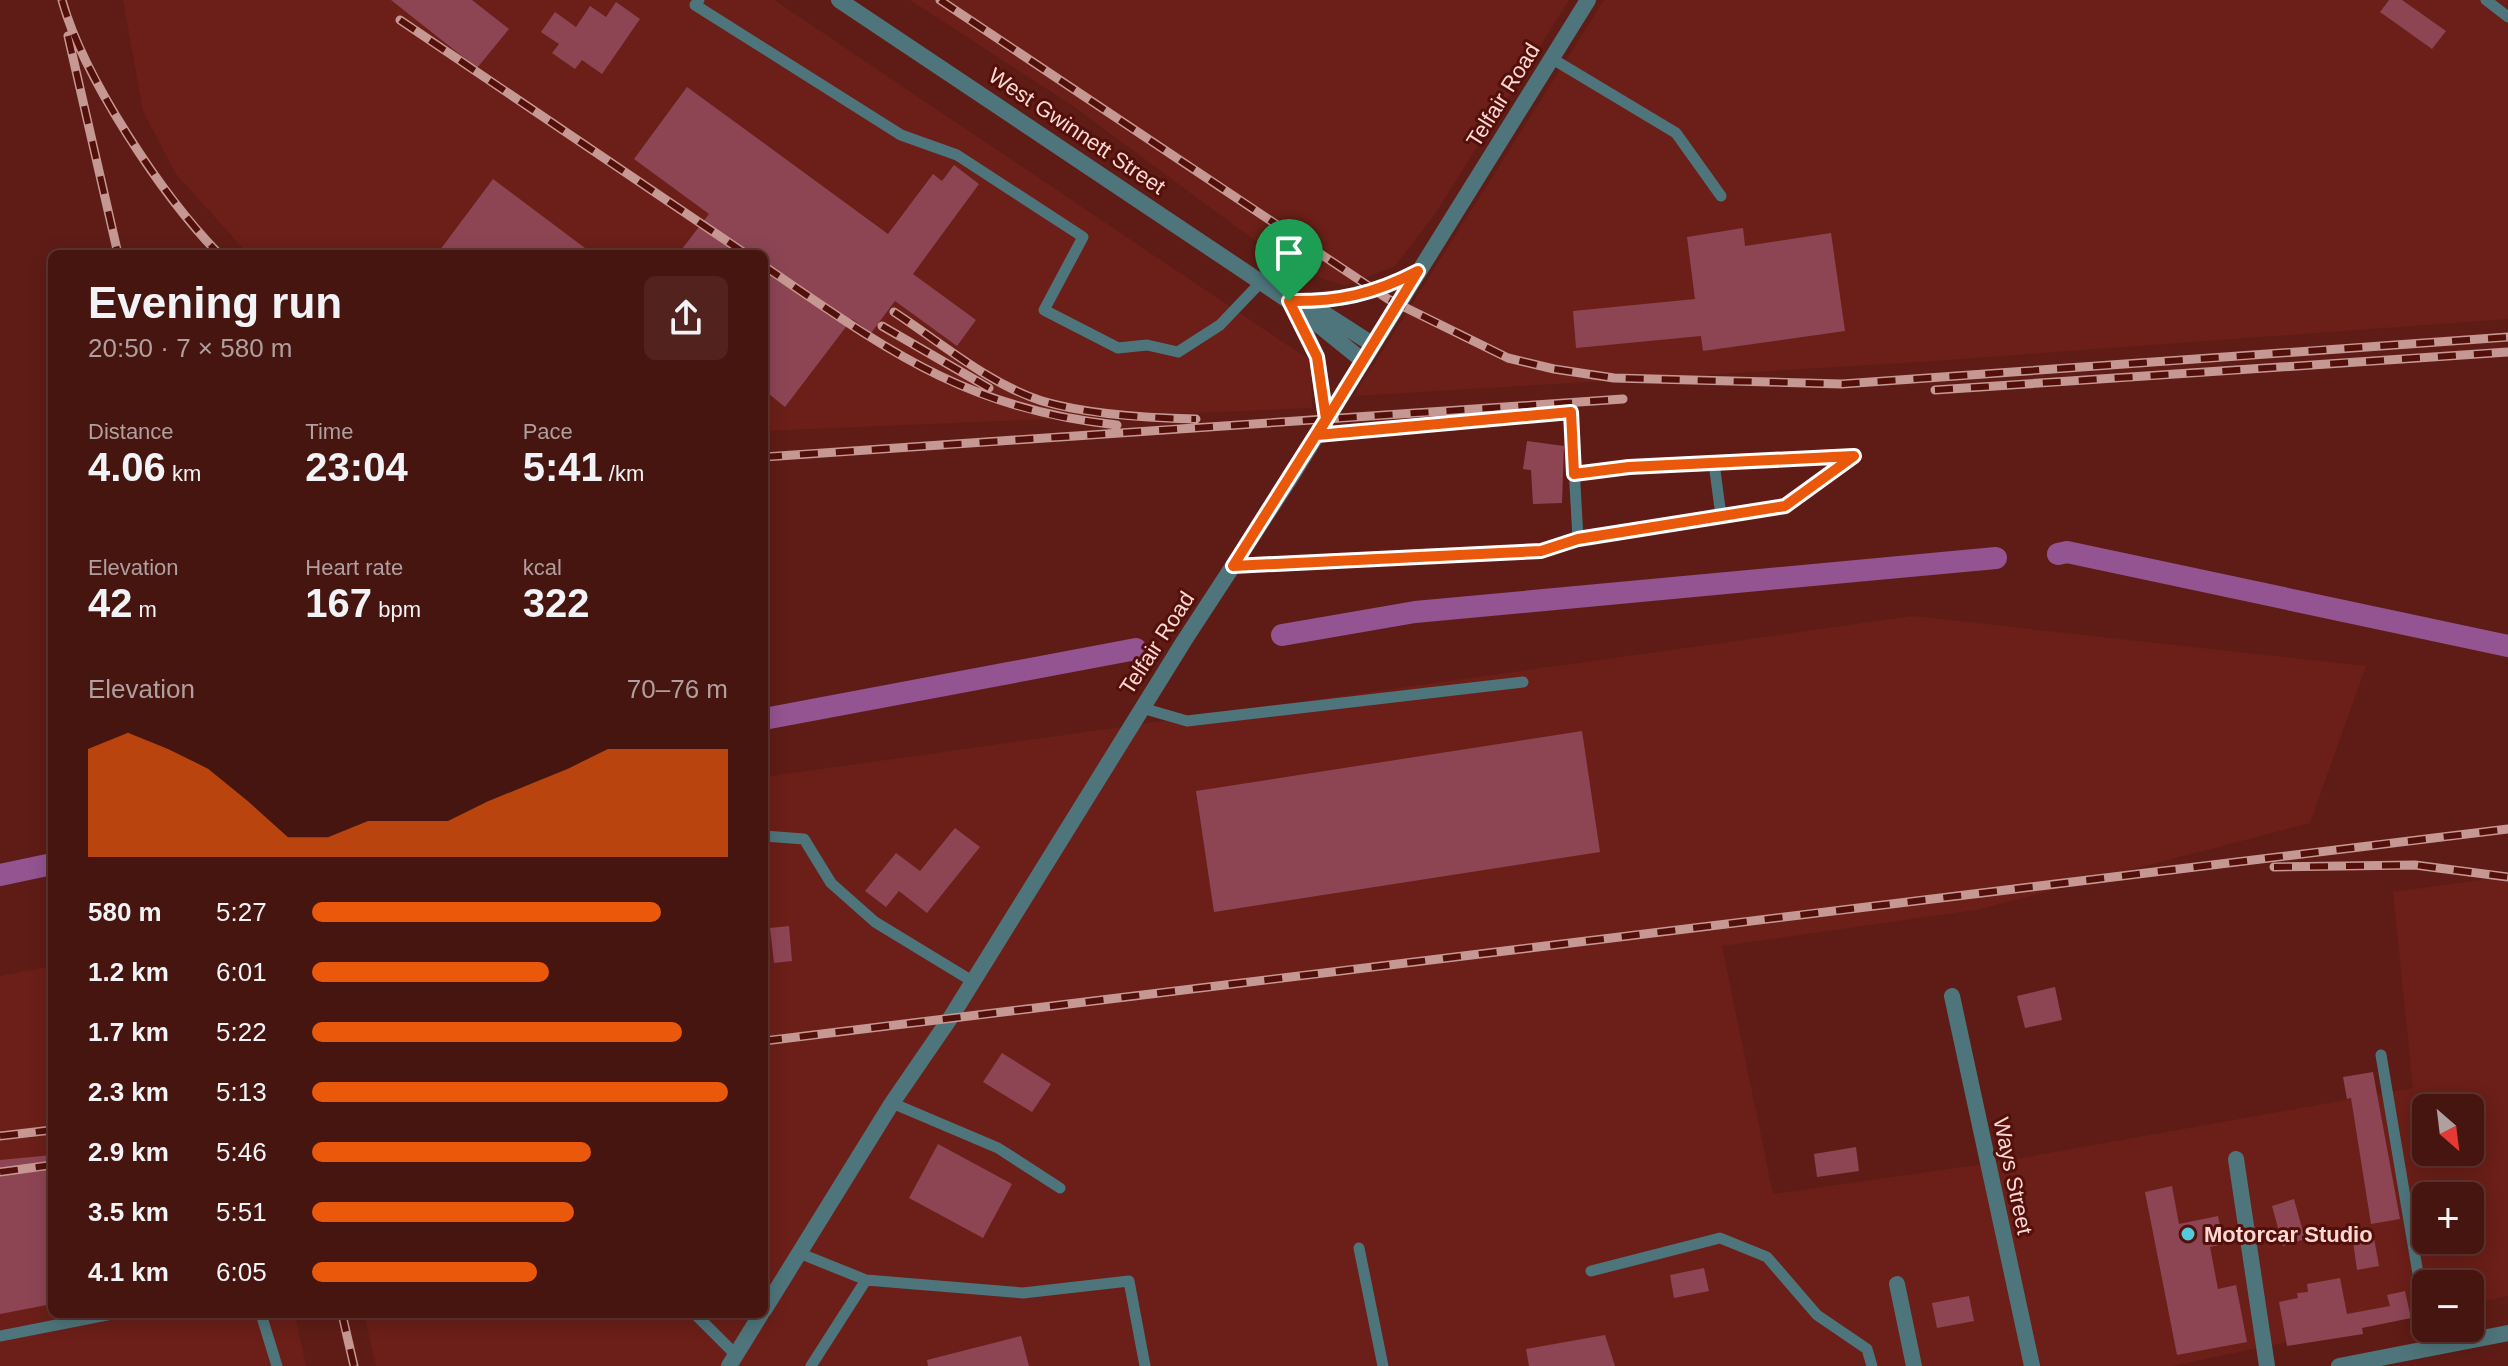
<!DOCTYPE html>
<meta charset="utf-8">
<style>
body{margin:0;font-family:Arial,sans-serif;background:#51221e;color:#f1f3f6;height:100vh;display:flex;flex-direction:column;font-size:30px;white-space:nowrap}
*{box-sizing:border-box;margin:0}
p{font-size:26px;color:#b09f9f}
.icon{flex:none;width:44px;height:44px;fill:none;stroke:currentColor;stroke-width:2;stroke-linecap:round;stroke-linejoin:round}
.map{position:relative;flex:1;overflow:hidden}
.sheet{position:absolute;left:48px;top:250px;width:720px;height:1068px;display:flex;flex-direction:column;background:#471510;border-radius:12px;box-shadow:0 4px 20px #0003,0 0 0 2px #5f3430}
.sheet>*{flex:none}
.needle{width:52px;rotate:152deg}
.tools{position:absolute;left:2412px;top:1094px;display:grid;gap:16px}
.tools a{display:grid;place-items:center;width:72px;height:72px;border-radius:12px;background:#471510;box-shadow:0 4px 20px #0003,0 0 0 2px #5f3430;font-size:40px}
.pin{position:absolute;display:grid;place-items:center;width:68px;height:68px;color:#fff;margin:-82px -34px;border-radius:50% 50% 50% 0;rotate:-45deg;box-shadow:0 0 8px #0007}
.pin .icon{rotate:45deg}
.round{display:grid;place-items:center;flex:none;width:84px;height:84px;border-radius:12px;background:#51221e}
.head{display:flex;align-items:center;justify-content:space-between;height:136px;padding:0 40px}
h1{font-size:44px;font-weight:700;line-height:60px}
.stats{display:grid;grid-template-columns:repeat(3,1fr);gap:12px;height:136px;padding:8px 40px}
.stats div{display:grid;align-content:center}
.stats b{font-size:40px;font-weight:700}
.stats small{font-size:22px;font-weight:400}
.stats p{font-size:22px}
.chart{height:224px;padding:16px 40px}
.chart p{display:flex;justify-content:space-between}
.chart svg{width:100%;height:144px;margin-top:8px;fill:#ea580c;opacity:.7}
ul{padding:0 40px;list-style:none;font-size:26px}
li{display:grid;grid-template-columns:128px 96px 1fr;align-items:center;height:60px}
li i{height:20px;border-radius:10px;background:#ea580c}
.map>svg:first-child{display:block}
.built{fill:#6b1f18;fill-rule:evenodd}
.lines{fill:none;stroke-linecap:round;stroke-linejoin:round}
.canal{stroke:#945491;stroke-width:22}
.building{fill:#8d4554}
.service{stroke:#4e757b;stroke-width:11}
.minor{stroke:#4e757b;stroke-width:16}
.tertiary{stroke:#4e757b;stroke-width:16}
.rail-casing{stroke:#c69893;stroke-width:9}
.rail{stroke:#53100b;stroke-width:6;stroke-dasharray:18;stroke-linecap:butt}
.route-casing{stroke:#fff;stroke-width:16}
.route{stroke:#ea580c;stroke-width:10}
.poi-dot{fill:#53cadc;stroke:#53100b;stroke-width:3}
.labels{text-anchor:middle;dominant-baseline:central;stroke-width:6;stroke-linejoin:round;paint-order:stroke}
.street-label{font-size:22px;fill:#fbd8d3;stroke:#53100b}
.poi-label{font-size:22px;font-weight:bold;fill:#fbd8d3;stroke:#53100b;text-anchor:start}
</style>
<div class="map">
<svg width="2508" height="1366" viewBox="0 0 2508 1366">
<rect width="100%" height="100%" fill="#5f1c16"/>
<path class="built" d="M 123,0 L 774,0 L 1311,361 L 1312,408 L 764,431 L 764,254 L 248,254 L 176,174 L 143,111 Z
M 910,0 L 1569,0 L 1435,214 L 1395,266 L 1345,286 L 1292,268 L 1073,106 Z
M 1604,0 L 2508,0 L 2508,319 L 1921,362 L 1354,396 Z
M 1913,616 L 2366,666 L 2310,823 L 1976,910 L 1722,946 L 1773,1194 L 2004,1161 L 2413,1088 L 2393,892 L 2508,876 L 2508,1296 L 2470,1304 L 2470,1284 L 2426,1284 L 2426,1313 L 2172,1366 L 376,1366 L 364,1314 L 764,1314 L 764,777 ZM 2426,1108 L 2470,1108 L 2470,1152 L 2426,1152 ZM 2426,1196 L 2470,1196 L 2470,1240 L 2426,1240 Z
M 52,966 L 52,1314 L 295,1314 L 306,1366 L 0,1366 L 0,976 Z"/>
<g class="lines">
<path class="canal" d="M 2058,554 L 2067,552 L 2508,646
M 1282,635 L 1415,612 L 1996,558
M 764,719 L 1136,649
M 0,875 L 52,864"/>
</g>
<path class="building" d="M 391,0 L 472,0 L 509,29 L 477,68 Z
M 2389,0 L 2402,0 L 2446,31 L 2432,49 L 2380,12 Z
M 616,2 L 640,19 L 602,74 L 582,60 L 575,69 L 552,53 L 559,44 L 541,32 L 555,12 L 576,27 L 590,6 L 606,17 Z
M 687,87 L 888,234 L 933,174 L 942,181 L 954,165 L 979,184 L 913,274 L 976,320 L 957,346 L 895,301 L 871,333 L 852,319 L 785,407 L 764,390 L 764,254 L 678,254 L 709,214 L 634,159 Z
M 493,179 L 593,254 L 437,254 Z
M 1743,228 L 1745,246 L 1831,233 L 1845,331 L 1703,351 L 1701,336 L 1576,348 L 1573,311 L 1695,299 L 1687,237 Z
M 1527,441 L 1564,446 L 1562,503 L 1533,504 L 1531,470 L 1523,469 Z
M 1582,731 L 1600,852 L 1214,912 L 1196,791 Z
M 955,828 L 980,847 L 927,913 L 899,891 L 886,907 L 865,891 L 896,853 L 920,871 Z
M 789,926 L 792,961 L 774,963 L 770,928 Z
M 2055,987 L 2062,1020 L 2025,1028 L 2017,996 Z
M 1002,1053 L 1051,1084 L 1032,1112 L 983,1082 Z
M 2373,1072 L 2400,1219 L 2371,1224 L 2351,1098 L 2347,1099 L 2343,1077 Z
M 938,1144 L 1012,1184 L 983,1238 L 909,1198 Z
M 1856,1147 L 1859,1171 L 1817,1177 L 1814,1154 Z
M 52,1155 L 52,1304 L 0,1314 L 0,1160 Z
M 2172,1186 L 2179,1224 L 2218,1216 L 2224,1244 L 2210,1247 L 2218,1289 L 2236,1285 L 2247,1342 L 2177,1355 L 2145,1192 Z
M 2294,1199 L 2305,1239 L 2283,1246 L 2272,1206 Z
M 2374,1238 L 2379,1266 L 2357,1270 L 2353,1241 Z
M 1704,1268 L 1709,1291 L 1674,1298 L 1670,1275 Z
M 2340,1278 L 2347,1314 L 2390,1306 L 2387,1295 L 2405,1291 L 2411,1318 L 2362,1328 L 2363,1334 L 2287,1346 L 2279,1302 L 2298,1298 L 2297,1293 L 2308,1292 L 2307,1284 Z
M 1969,1296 L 1974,1321 L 1937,1328 L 1932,1303 Z
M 1605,1335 L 1615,1366 L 1529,1366 L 1526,1349 Z
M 1021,1336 L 1029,1366 L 928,1366 L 927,1360 Z"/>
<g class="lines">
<path class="service" d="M 699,0 L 695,5 L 901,135 L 957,155 L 1083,237 L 1044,310 L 1118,348 L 1147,345 L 1178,352 L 1220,325 L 1261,282
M 2486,0 L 2508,17
M 1551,58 L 1676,133 L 1721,196
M 1317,435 L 1571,412 L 1578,539
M 1714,463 L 1721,516
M 1233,566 L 1541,551 L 1578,539 L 1785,506 L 1854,456 L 1629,467 L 1574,474
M 1142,708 L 1187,721 L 1523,682
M 764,836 L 804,839 L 831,883 L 875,922 L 972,981
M 2381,1055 L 2426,1321
M 892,1103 L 998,1148 L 1060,1188
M 1359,1248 L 1383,1366
M 799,1253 L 866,1280 L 1023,1293 L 1129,1281 L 1145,1366
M 1591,1271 L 1720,1238 L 1767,1257 L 1817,1315 L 1867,1349 L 1872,1366
M 261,1314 L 277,1366
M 695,1314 L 736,1355
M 2427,1328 L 2431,1348
M 0,1336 L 112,1314
M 811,1366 L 866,1280"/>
<path class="minor" d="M 1952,996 L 2032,1366
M 2236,1159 L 2267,1366
M 1897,1284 L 1914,1366
M 2339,1366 L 2508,1333"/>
<path class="tertiary" d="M 839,0 L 1289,301 L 1362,360
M 1289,301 C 1337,302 1373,294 1417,272
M 1306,305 L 1316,308 L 1372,344
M 1298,316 L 1317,357 L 1326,419
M 764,1310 L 892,1103 L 951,1017 L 1184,641 L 1291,477 L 1588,0
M 729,1366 L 761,1314"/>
<defs>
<path id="rail" d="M 62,0 C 83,77 163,197 219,254
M 940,0 L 1388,299 L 1508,358 L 1554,369 L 1614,378 L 1842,384 L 2508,337
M 400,20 L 746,254
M 68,36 L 118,254
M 764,266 C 886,349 965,409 1117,425
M 894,312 C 940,342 989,384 1042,401 C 1089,415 1147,418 1196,419
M 882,326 L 989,388
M 1935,390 L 2508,352
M 764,457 L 1623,399
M 2274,867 L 2415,865 L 2508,877
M 764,1041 L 2508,829
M 0,1136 L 52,1130
M 0,1172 L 52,1165
M 342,1314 L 354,1366"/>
</defs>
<use href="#rail" class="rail-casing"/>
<use href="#rail" class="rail"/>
</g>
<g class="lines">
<defs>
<path id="route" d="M 1289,301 L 1317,357 L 1326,419 L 1233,566 L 1541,551 L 1578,539 L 1785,506 L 1854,456 L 1629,467 L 1574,474 L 1571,412 L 1317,435 L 1418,271 C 1374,294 1338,302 1289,301"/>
</defs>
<use href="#route" class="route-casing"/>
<use href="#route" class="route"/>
</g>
<circle class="poi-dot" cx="2188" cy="1234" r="8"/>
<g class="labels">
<g class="street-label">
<text transform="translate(1503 95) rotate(-58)">Telfair Road</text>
<text transform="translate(1077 131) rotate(34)">West Gwinnett Street</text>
<text transform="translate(1157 643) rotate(-57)">Telfair Road</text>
<text transform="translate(2013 1176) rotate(78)">Ways Street</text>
</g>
<g class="poi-label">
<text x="2204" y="1234">Motorcar Studio</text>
</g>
</g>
</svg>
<div class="tools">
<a><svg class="needle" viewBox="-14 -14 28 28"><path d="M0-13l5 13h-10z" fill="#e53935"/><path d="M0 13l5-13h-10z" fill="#b09f9f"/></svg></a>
<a>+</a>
<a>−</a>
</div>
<div class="pin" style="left:1289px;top:301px;background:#1e9e55"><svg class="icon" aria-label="arrive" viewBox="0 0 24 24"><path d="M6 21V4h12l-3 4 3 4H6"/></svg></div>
<section class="sheet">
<div class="head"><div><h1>Evening run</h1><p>20:50 · 7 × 580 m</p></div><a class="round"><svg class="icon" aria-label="share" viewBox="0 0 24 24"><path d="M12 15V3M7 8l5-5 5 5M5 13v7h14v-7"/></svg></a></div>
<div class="stats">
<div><p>Distance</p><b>4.06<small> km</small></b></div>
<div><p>Time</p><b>23:04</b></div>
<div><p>Pace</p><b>5:41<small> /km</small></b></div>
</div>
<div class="stats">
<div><p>Elevation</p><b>42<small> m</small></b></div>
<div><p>Heart rate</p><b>167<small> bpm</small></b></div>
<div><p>kcal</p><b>322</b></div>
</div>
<div class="chart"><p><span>Elevation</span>70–76 m</p>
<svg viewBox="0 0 160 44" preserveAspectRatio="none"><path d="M0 44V11L10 6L20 11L30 17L40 27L50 38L60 38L70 33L80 33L90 33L100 27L110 22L120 17L130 11L140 11L150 11L160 11V44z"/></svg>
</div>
<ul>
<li><b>580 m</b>5:27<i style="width:84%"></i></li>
<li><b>1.2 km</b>6:01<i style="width:57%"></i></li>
<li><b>1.7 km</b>5:22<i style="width:89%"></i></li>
<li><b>2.3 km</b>5:13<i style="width:100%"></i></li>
<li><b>2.9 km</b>5:46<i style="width:67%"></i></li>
<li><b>3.5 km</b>5:51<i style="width:63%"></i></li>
<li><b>4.1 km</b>6:05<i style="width:54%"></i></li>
</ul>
</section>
</div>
